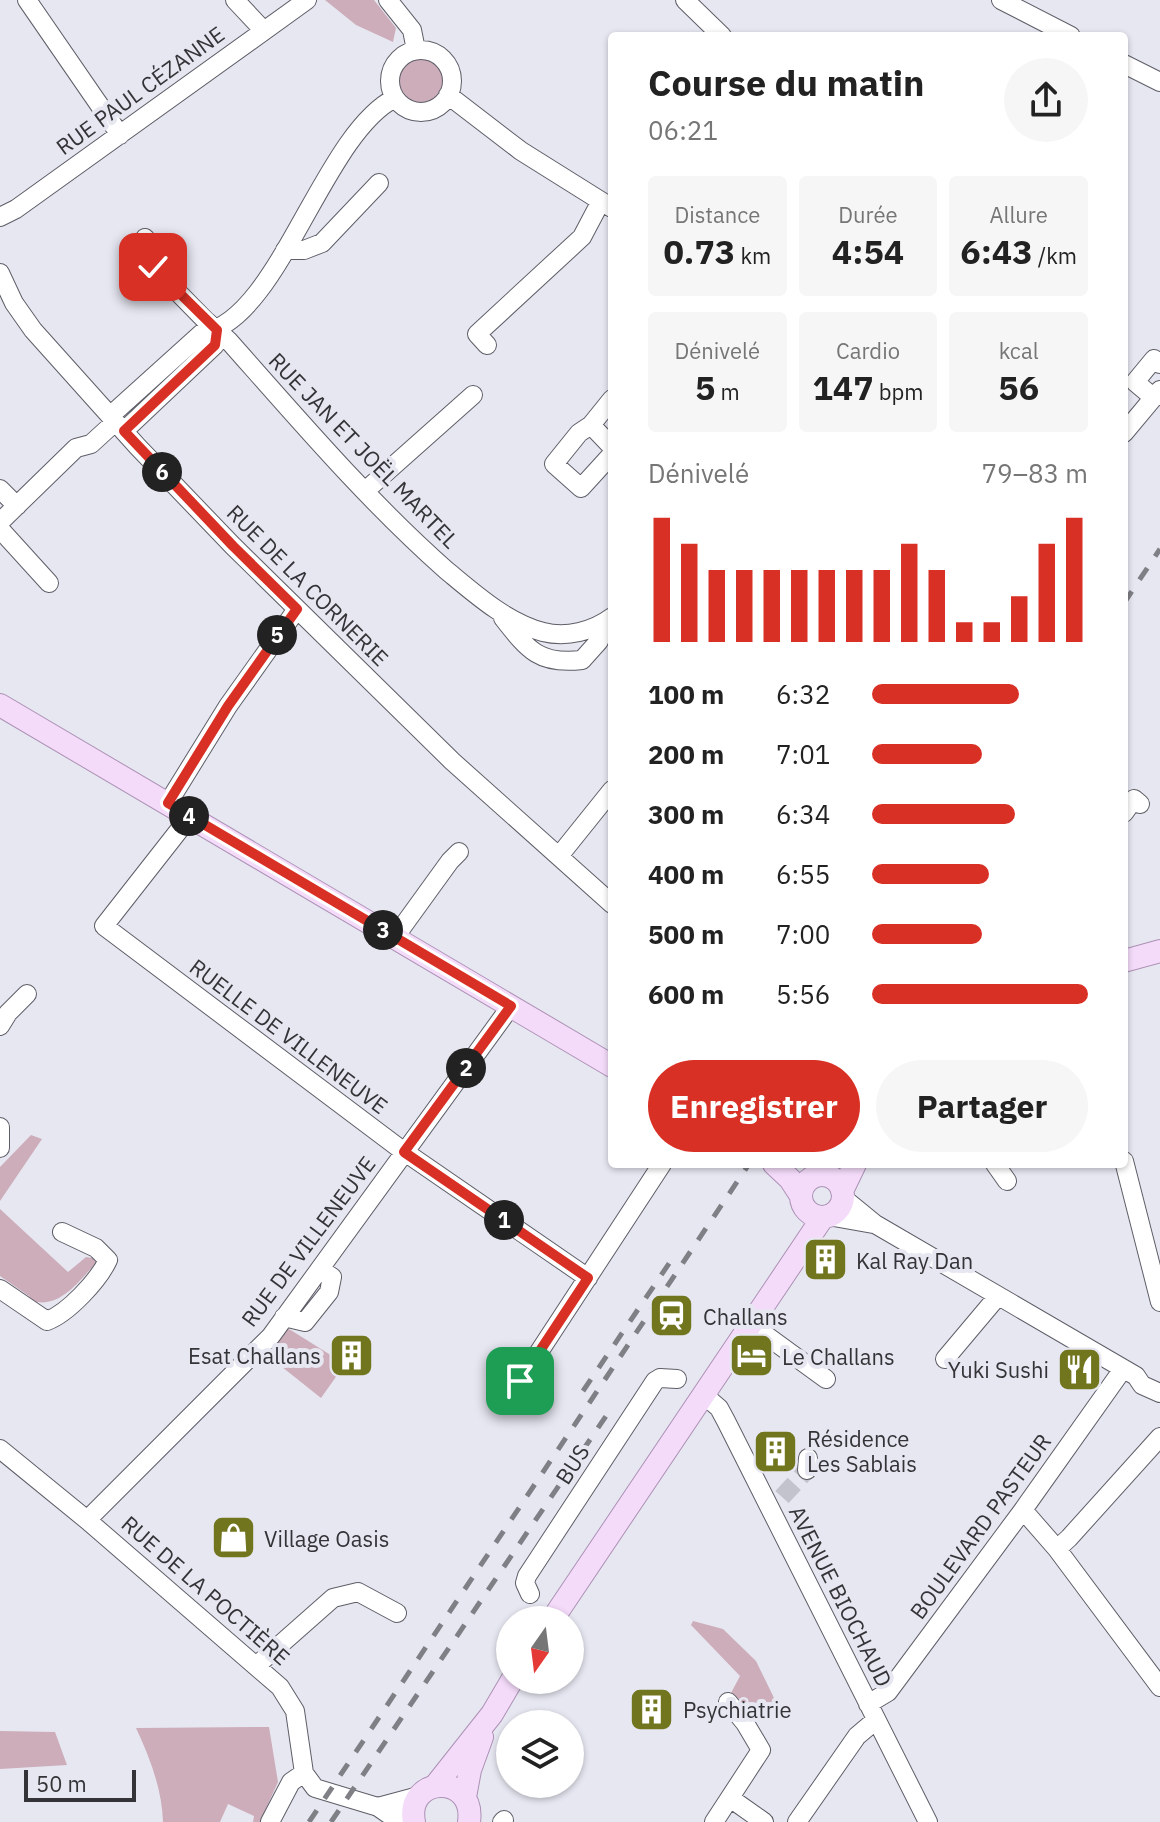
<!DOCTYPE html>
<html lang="fr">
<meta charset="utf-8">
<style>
body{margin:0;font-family:"IBM Plex Sans",sans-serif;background:#f6f6f6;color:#222;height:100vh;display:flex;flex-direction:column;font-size:30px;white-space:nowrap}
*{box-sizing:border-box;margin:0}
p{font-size:26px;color:#767676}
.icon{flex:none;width:44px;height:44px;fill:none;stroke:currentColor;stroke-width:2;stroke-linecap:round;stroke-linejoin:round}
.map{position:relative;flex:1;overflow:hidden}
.drawer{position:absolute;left:608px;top:32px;width:520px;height:1136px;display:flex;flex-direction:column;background:#fff;border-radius:8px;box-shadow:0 2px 6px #0004}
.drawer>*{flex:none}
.needle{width:52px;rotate:194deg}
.fabs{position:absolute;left:496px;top:1606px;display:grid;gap:16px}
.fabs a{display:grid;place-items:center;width:88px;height:88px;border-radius:50%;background:#fff;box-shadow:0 2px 6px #0004;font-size:40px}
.scale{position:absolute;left:24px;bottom:20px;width:112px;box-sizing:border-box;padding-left:8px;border:4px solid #343438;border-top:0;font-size:22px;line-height:28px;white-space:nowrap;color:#343438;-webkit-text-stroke:6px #e7e7f2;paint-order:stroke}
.pin{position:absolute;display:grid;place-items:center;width:68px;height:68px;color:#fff;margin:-34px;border-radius:16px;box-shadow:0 4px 12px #0006}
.km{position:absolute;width:40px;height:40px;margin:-20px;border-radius:50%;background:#222;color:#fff;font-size:22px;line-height:40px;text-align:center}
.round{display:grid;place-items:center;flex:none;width:84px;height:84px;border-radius:42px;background:#f6f6f6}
.head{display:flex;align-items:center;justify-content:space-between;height:136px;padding:0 40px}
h1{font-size:36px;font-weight:700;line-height:60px}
.metrics{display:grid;grid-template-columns:repeat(3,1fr);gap:12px;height:136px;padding:8px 40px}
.metrics div{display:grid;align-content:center;border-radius:8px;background:#f6f6f6;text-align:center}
.metrics b{font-size:34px;font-weight:700}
.metrics small{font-size:22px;font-weight:400}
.metrics p{font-size:22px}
.chart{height:224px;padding:16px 40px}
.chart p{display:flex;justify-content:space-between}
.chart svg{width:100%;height:144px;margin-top:8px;stroke:#d93025;stroke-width:6}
.action{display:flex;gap:16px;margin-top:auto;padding:16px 40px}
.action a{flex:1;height:92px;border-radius:48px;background:#d93025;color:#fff;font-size:32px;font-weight:700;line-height:92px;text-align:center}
.action a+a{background:#f6f6f6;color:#222}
ul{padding:0 40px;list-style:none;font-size:26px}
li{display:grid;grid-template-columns:128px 96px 1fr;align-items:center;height:60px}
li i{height:20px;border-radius:10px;background:#d93025}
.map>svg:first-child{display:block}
.green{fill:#ccadb9}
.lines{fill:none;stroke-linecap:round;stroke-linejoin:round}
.minor-tunnel{stroke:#c3c3cd;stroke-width:18;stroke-dasharray:18 9;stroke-linecap:butt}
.minor-casing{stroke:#5e5e68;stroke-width:20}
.major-casing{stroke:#ac91b4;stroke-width:24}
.minor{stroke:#fff;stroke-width:18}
.major{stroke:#f4dbfa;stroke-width:22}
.rail{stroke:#7f7f86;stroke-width:5;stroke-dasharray:14 14;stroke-linecap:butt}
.route-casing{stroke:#fff;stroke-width:16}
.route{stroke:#d93025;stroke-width:10}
.labels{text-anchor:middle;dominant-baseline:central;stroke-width:8;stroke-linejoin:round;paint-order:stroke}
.street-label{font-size:22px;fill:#343438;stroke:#e7e7f2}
.poi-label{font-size:22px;fill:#343438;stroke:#e7e7f2;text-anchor:start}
</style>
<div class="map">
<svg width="1160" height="1822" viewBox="0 0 1160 1822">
<rect width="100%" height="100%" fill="#e7e7f2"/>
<path class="green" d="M 325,0 L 374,0 L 396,28 L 393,42 L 356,25 Z
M396 81a24 24 0 1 1 48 0a24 24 0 1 1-48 0Z
M 31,1135 L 42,1139 L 0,1201 L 0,1167 Z
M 0,1209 L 68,1272 L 86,1257 L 93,1258 L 96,1263 C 79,1281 60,1309 32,1301 L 29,1296 L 0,1276 Z
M 289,1329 L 345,1364 L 321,1398 L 262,1351 L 279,1332 Z
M 693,1621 L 723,1629 L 756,1661 L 775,1700 L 760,1716 L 752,1716 L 730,1695 L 740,1676 L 691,1625 Z
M 269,1727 L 278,1782 L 260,1822 L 253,1822 L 254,1816 L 228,1804 L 220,1822 L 163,1822 C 162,1789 150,1758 136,1728 Z
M 0,1731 L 55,1732 L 67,1765 L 0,1769 Z"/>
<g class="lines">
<path class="minor-tunnel" d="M 782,1497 L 807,1470"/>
<defs>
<path id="minor" d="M 27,0 L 120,135
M 235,0 L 264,31
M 388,0 L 412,30 L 416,50
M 685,0 L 722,36
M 1001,0 L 1071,36
M390 81a31 31 0 1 1 62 0a31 31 0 1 1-62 0Z
M 1124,64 L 1160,82
M 448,95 L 521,151 L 612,208
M 0,217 L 16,209 L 307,0
M 145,238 L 153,267 L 205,320 L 228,340 C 298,419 367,500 446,570 C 475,594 506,622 543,632 C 567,638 593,631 612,617
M 285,250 L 304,250 L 322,243 L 379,183
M 0,273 L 14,303 L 33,330 L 137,446 L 233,546 L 452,761 L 612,904
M 487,345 L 477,334 L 582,237 L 601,201
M 1154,398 L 1135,382 L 1154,359 L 1160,364
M 110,416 L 202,333 C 279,321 322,135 395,98
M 591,425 L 612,399
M 124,431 L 215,345 L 217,330
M 1124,433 L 1160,390
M 612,447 L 591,425 L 579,433 L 554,464 L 581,488 L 612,454
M 0,489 L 17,506
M 365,491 L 473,395
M 0,522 L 76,448 L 91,444 L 115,422
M 0,529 L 49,583
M 503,618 C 528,650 539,665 582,660 L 599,641 L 606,621
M 168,803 L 228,706 L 297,609
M 1124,813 L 1134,799 L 1140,804
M 180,829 L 104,926 L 399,1148 L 588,1278
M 559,856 L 612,790
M 395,937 L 450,861 L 459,852
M 0,1026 L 8,1013 L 27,994
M 0,1127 L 0,1148
M 1124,1161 L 1160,1302
M 995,1164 L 1007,1181
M 842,1197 L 875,1224 L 1136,1376 L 1142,1385 L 1160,1393
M 828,1216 L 873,1224
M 0,1289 L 47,1321 C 68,1313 98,1281 108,1260 L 96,1248 L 62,1232
M 284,1317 L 305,1322 L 329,1292 L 332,1277 L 320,1269
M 752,1325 L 826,1379
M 945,1359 L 998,1296
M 499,1391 L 520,1381 L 662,1164
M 705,1396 L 719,1408 L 726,1421 L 928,1822
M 0,1449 L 87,1520 L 280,1687 L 295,1711 L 304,1773 L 315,1788 L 378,1807 L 388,1814 L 411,1822
M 807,1470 L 808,1458
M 1023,1510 L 1057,1549 L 1160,1687
M 87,1520 L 271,1336 L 511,1006
M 1057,1549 L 1069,1538 L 1160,1437
M 530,1594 L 525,1583 L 527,1576 L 655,1381 L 660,1378 L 677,1379
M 256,1666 L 333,1598 L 358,1592 L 397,1613
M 868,1704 L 888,1692 L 1023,1510 L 1123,1369
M 730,1798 L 764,1822
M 378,1807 L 419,1796
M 270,1822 L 291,1782 L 304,1773
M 502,1822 L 504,1820
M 714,1822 L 761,1750 L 745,1723 L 728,1702
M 797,1822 L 857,1736 L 876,1720"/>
<path id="major" d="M 0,705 L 612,1066
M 1124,961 L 1160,951
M 774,1164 L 790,1179 L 801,1196
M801 1196a21 21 0 1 1 42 0a21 21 0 1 1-42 0Z
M 842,1191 L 855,1164
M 552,1620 L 823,1217
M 435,1786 L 492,1714 L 512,1680
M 465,1797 L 470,1770 L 482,1737
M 414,1822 C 405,1775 476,1773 469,1822"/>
</defs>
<use href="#minor" class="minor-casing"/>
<use href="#major" class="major-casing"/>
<use href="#minor" class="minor"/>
<use href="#major" class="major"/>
<path class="rail" d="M 1124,603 L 1160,549
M 583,1391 L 670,1262
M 309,1822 L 749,1164
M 331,1822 L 606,1416"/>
</g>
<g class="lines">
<defs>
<path id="route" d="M 153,267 L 217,330 L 215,345 L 124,431 L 233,546 L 297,609 L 228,706 L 168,803 L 511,1006 L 404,1152 L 588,1278 L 520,1381"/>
</defs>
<use href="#route" class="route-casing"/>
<use href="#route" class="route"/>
</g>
<defs>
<symbol id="building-square" viewBox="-11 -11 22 22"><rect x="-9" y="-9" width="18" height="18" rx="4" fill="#71751d" stroke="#e7e7f2"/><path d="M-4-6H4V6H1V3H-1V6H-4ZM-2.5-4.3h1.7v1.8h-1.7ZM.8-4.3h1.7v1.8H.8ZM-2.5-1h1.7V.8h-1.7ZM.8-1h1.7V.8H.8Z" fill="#fff"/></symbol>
<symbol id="station-square" viewBox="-11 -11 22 22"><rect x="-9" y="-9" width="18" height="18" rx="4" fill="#71751d" stroke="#e7e7f2"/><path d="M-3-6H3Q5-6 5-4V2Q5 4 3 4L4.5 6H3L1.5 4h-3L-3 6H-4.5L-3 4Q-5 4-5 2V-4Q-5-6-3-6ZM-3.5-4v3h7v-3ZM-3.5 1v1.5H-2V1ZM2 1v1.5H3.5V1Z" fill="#fff"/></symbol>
<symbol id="hotel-square" viewBox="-11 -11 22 22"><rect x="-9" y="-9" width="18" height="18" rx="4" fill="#71751d" stroke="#e7e7f2"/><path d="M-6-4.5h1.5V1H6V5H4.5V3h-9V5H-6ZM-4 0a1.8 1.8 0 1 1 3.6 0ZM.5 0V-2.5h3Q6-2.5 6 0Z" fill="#fff"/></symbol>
<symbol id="restaurant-square" viewBox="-11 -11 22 22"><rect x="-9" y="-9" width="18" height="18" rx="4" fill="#71751d" stroke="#e7e7f2"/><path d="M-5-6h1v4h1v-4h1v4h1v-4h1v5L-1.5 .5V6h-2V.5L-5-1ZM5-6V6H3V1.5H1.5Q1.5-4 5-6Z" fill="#fff"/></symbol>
<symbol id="shop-square" viewBox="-11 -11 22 22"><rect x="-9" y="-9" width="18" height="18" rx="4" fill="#71751d" stroke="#e7e7f2"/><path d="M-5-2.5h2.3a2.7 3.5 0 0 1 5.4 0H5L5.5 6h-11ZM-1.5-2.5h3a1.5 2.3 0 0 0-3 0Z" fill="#fff"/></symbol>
</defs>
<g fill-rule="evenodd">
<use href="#building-square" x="800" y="1234" width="51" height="51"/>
<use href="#station-square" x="646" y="1290" width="51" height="51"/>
<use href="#building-square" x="326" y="1330" width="51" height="51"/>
<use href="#hotel-square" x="726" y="1330" width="51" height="51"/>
<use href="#restaurant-square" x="1054" y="1344" width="51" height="51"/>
<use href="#building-square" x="750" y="1426" width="51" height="51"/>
<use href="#shop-square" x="208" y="1512" width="51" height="51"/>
<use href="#building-square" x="626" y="1684" width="51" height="51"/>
</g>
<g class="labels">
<g class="street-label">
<text transform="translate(140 90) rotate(-36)">RUE PAUL CÉZANNE</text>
<text transform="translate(364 450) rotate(46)">RUE JAN ET JOËL MARTEL</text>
<text transform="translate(308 585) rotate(45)">RUE DE LA CORNERIE</text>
<text transform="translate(289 1036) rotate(37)">RUELLE DE VILLENEUVE</text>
<text transform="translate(308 1241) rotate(-53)">RUE DE VILLENEUVE</text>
<text transform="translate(572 1464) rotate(-57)">BUS</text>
<text transform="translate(980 1526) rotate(-54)">BOULEVARD PASTEUR</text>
<text transform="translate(206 1590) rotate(41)">RUE DE LA POCTIÈRE</text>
<text transform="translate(841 1596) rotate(63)">AVENUE BIOCHAUD</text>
</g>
<g class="poi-label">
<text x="856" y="1260">Kal Ray Dan</text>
<text x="703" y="1316">Challans</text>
<text x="321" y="1355" text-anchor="end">Esat Challans</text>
<text x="782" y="1356">Le Challans</text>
<text x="1049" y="1369" text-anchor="end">Yuki Sushi</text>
<text x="807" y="1438">Résidence<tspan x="807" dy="25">Les Sablais</tspan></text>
<text x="264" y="1538">Village Oasis</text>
<text x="683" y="1709">Psychiatrie</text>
</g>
</g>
</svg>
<div class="fabs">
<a><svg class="needle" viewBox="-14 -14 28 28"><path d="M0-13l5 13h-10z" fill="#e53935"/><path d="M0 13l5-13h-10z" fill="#767676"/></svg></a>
<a><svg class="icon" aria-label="layers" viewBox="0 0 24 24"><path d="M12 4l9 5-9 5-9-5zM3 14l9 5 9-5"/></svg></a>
</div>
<div class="scale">50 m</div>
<div class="pin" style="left:520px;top:1381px;background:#1e9e55"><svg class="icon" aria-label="arrive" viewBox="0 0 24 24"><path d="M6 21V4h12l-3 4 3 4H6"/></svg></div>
<div class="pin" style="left:153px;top:267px;background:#d93025"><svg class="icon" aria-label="check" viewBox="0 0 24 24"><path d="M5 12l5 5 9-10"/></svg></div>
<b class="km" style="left:504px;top:1220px">1</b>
<b class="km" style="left:466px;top:1068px">2</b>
<b class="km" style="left:383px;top:930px">3</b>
<b class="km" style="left:189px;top:816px">4</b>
<b class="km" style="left:277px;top:635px">5</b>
<b class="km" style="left:162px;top:472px">6</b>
<section class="drawer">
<div class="head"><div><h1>Course du matin</h1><p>06:21</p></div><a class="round"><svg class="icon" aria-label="share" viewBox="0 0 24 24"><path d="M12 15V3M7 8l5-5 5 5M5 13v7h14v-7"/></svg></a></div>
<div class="metrics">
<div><p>Distance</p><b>0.73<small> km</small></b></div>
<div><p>Durée</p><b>4:54</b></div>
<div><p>Allure</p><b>6:43<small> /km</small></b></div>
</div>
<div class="metrics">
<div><p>Dénivelé</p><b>5<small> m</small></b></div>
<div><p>Cardio</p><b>147<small> bpm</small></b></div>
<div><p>kcal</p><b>56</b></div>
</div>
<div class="chart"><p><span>Dénivelé</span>79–83 m</p>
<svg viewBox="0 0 160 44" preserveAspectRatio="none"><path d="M5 44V6M15 44V14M25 44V22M35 44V22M45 44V22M55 44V22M65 44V22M75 44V22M85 44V22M95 44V14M105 44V22M115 44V38M125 44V38M135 44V30M145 44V14M155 44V6"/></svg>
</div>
<ul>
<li><b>100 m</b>6:32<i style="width:68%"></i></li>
<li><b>200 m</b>7:01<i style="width:51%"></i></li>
<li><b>300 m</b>6:34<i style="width:66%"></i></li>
<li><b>400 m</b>6:55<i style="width:54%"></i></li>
<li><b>500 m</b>7:00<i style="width:51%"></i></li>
<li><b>600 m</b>5:56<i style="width:100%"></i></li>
</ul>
<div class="action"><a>Enregistrer</a><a>Partager</a></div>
</section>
</div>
